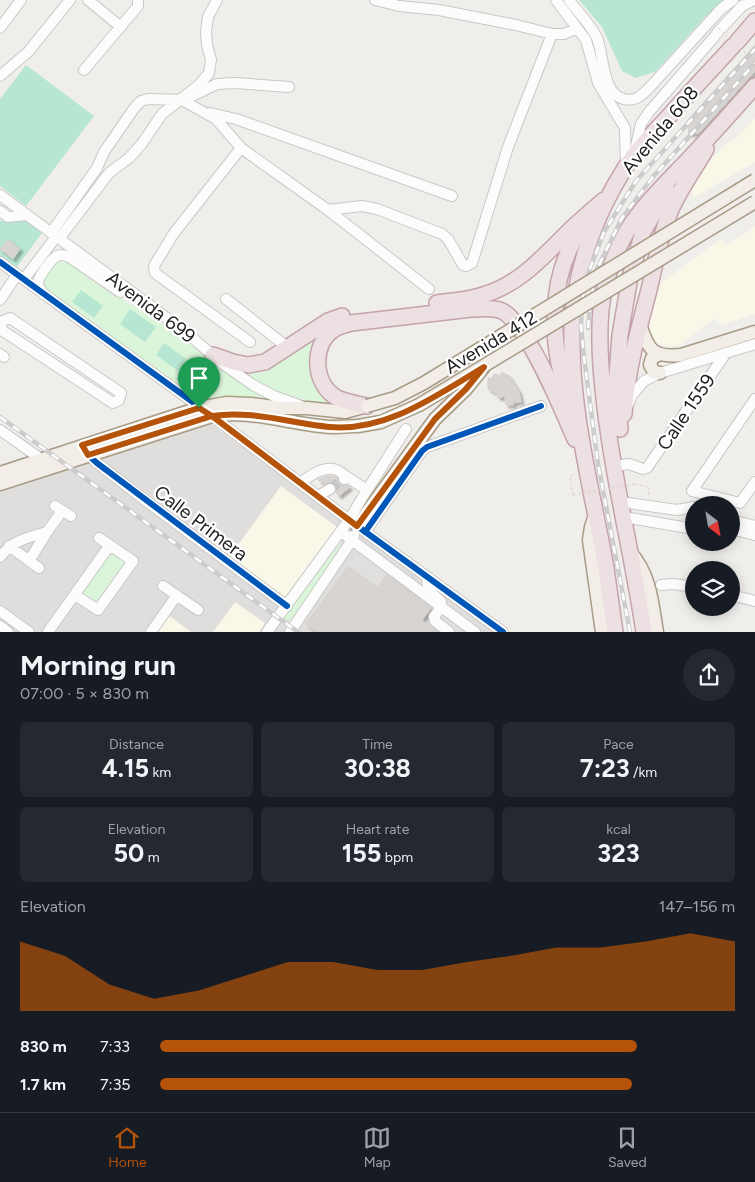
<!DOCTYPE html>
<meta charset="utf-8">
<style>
body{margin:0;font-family:Figtree,sans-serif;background:#242831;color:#f1f3f6;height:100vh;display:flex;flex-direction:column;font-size:19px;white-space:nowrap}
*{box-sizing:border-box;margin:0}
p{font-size:16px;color:#9ea1a6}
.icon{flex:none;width:28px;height:28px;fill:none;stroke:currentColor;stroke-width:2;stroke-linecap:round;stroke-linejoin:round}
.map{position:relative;height:632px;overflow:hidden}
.drawer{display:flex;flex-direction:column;background:#171b24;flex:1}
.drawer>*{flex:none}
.needle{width:32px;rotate:149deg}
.buttons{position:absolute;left:685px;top:496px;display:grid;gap:10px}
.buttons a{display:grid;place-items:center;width:55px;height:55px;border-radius:50%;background:#171b24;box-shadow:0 2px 12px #0003;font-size:25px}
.pin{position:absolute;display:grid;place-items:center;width:42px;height:42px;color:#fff;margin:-51px -21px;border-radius:50% 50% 50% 0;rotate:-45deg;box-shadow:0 0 5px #0007}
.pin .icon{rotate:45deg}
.round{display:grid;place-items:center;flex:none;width:52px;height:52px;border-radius:26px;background:#242831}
.head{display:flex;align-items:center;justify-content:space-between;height:85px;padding:0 20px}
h1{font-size:28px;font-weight:700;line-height:38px}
.stats{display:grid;grid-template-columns:repeat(3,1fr);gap:8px;height:85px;padding:5px 20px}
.stats div{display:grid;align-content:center;border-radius:8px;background:#242831;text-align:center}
.stats b{font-size:25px;font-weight:700}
.stats small{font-size:14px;font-weight:400}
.stats p{font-size:14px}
.chart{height:140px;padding:10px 20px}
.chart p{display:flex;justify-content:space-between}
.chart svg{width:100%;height:90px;margin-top:5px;fill:#b45309;opacity:.7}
ul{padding:0 20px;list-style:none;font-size:16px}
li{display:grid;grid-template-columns:80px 60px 1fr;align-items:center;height:38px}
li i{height:12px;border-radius:6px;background:#b45309}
.tab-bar{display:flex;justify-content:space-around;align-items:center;height:70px;border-top:1px solid #363941;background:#171b24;font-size:14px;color:#9ea1a6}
.tab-bar a{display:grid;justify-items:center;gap:2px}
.tab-bar .on{color:#b45309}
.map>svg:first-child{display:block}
.residential{fill:#dfdedc}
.education{fill:#f8f7e8}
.park{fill:#daf5da}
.pitch{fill:#b7e6d2}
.parking{fill:#e0dfde}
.building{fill:#d7d4d2;stroke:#d3d0cc;filter:url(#shadow)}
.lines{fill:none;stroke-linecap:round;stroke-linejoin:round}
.minor-tunnel{stroke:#c7c5c3;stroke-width:10;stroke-dasharray:10 5;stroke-linecap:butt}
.minor-casing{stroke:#c9c8c7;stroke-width:12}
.major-casing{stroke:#a79c86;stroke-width:15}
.highway-casing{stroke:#c5a2ac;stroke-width:18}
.path{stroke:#dccecd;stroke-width:1;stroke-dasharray:2.5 2.5;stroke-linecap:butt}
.minor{stroke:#fdfcfc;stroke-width:10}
.major{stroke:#f3ede7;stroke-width:12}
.highway{stroke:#ece0e2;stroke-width:15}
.rail-casing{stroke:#ccc;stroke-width:4.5}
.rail{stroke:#fff;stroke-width:2.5;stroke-dasharray:8;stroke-linecap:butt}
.major-bridge-casing{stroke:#a79c86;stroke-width:15;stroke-linecap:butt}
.path-bridge{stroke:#dccecd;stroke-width:1;stroke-dasharray:2.5 2.5;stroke-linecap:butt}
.major-bridge{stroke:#f3ede7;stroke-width:12}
.cycleway-casing{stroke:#fff;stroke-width:9}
.cycleway{stroke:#0057b8;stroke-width:6}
.route-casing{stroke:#fff;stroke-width:10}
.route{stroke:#b45309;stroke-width:6}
.labels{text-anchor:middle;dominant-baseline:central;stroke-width:4.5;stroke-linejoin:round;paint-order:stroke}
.street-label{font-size:19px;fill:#222;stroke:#fff}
</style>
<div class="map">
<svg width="755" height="632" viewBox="0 0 755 632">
<defs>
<filter id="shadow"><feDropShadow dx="3" dy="3" stdDeviation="1" flood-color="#0004"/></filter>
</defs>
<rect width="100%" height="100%" fill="#f0eeeb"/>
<path class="residential" d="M 209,422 L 497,632 L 0,632 L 0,487 Z"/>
<path class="education" d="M 755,118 L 755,162 L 693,198 L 692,185 L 708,162 L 724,146 L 737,137 Z
M 755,226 L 755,314 L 721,325 L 715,318 L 678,346 L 665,346 L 658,343 L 650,335 L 647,327 L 649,306 L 657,286 L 721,239 L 726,246 Z
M 281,486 L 337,527 L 285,597 L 229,557 Z
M 235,602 L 265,623 L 259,632 L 213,632 Z
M 167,614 L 191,632 L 154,632 Z"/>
<path class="park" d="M 66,259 L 105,288 L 160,323 L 229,373 L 280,402 L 237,396 L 200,401 L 155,367 L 41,289 L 40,280 L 54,260 Z
M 321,330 C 310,361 302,381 334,402 L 318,403 L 275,393 L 234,367 Z
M 342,538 L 340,546 L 323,576 L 291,623 L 284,617 L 314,577 L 337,543 Z
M 111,546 L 131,561 L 97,608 L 77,593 Z"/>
<path class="pitch" d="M 579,0 L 724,0 L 706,16 L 655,72 L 636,78 L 622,71 L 602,27 Z
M 26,65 L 94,116 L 26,206 L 0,186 L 0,99 Z
M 26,217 L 44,230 L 16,268 L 0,256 L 0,221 Z
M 81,290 L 103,306 L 94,318 L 72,302 Z
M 130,309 L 156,327 L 145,342 L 120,324 Z
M 164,343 L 186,359 L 178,371 L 156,355 Z
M 187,365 L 212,384 L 200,399 L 176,379 Z"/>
<path class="parking" d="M 361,541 L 490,632 L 438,632 L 422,620 L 432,607 L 387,574 L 377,588 L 348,567 Z"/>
<path class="building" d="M 755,45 L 755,71 L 699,133 L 689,134 L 687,121 Z
M 8,239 L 20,249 L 13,259 L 0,249 Z
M 502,372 L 509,376 L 519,392 L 521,402 L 515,402 L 513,405 L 506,405 L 505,396 L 498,398 L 496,393 L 488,389 L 488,378 L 492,379 L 494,374 L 500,376 Z
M 326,476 L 334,476 L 337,478 L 341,485 L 347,485 L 350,487 L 339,496 L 336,493 L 337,488 L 334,483 L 329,482 L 324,484 L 318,480 Z
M 348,567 L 377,588 L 387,575 L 431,608 L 422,620 L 438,632 L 317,632 L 306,624 Z"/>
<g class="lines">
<path class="minor-tunnel" d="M 330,489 L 344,479"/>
<defs>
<path id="minor" d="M 88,0 L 121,27
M 375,0 L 399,6 L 439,10 L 516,25 L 552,34 L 564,34 L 577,28
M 556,0 L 586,40 L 598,83 L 625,128 L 626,166
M 569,0 C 578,12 591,25 597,38 C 604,55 602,95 624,99 C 636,102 642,95 650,87 L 721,9 L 733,0
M 0,28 L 21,0
M 717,33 L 742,6 L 754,0
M 84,70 L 138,6 L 138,0
M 0,76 L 28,52 L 70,0
M 192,96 L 217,84 L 234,83 L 289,87
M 210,113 L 236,119 L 452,196
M 241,148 L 174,233 L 154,266 L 155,273 L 250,342
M 635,150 L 641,124 L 649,112 L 715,36
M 0,195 L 182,329 L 223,364 L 253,385 L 274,396 L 301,406
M 328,210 L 362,206 L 377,209 L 442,234 L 448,239 L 463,265 L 466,266 L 472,263 L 508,147 L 552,34
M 0,211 L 8,217 L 26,215
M 51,233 L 97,168 L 104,152 L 135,107 L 141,101 L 148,99 L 182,100 L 216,119 L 241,148 L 328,210 L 429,289
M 59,239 L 109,173 L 129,158 L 141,145 L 162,114 L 199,85 L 209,73 L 211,60 L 207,45 L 206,32 L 208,17 L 217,0
M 0,262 L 212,416 L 349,520 L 503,632
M 24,279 L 56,237
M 43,294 C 41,290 38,287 38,283 C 38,277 52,258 57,256 C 61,254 65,255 69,257 L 120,292
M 226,299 L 287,347
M 0,300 L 17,275
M 10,318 L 121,393 L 119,400 L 113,403 L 3,331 L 0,325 L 3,321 Z
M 0,354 L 4,357
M 755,399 L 692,491 L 740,503 L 755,482
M 628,405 L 632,395 L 644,381 L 660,373 L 755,344
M 0,430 L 41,459
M 86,451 L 97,463 L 146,501 L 287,606
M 614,466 L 629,464 L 643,469 L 647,468 L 726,353
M 300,483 C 309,477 321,467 333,469 C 337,469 343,474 347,477
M 367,490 L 406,429
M 318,496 L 330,489
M 621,502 L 677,510 L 694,507
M 55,506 L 71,516
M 624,517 L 694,529
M 731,520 L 755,526
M 731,529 L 755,535
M 341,532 L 475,632
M 365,532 L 422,451 L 427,447 L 541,406
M 9,546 L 39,568
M 0,557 C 12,541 28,537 47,532
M 29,561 L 47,532 L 62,511
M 427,577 C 427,593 432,592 441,602 L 441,607 L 434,617 L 435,621 L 449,632
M 661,585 L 673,584 L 694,587
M 163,586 L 198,610
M 75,595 L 98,610 L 133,561 L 99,538
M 731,595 L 755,601
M 0,611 L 29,632
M 0,626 L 8,632
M 48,632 L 110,545
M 151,632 L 177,595
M 267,632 L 349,520 L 367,490 L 347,477 L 344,479
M 290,632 L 352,540 L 354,535"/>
<path id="major" d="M 640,324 C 648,349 652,358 681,355 L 755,332
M 658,355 L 652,358 L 650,365 L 654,372 L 660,373
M 0,473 L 199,408 L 226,403 L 251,404 L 282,408 L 307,408 L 345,412 L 367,406
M 0,484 L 212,416 C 252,409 291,425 331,427 C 340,427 349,426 358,426
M 595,515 L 591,527 L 589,540 L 602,632
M 357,526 L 435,419 L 466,389 L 484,367
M 631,553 C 651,576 652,603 657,632"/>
<path id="highway" d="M 737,42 L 755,21
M 437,303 C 452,301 468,300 483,295 C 518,285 541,259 566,234 C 578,222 591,211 604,200
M 213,355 L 233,362 L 248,365 L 265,362 L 328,321 L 342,316
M 571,402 C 548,347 547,273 585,223
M 367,406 C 358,404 342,402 334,396 C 313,381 312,345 333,330 C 339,326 345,325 351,323 L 471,309 C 481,309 493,307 502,311 C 527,323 563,412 575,439
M 624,414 C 627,371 638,331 649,290 C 655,264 660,237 670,212 C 679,190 694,170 706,149
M 620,429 L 616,389 L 620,335 L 630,277 L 643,232 L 667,190
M 615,632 C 612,611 609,589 606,568 C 592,489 570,410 572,328 C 574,272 595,215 625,168 C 637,149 654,132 669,116 C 690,92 712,69 733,46
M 644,632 C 632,551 611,471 603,389 C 600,361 598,330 602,302 C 605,279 615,252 627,231 C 643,205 665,184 686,162 C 710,137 732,112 755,86"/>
</defs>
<use href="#minor" class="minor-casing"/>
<use href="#major" class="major-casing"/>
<use href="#highway" class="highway-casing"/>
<path class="path" d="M 635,484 L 649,487 L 648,497
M 573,495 L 570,476 L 576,475"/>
<use href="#minor" class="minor"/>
<use href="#major" class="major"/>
<use href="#highway" class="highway"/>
<defs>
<path id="rail" d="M 588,328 L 591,299 L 597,269 L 622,218 L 652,178 L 755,63
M 0,417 L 298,632
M 630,632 L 598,464 L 584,357 L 581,326 L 582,302 L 586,279 L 604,232 L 636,181 L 755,49"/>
</defs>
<use href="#rail" class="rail-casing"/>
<use href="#rail" class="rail"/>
<defs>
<path id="major-bridge" d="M 367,406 L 395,398 L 424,383 L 755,180
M 358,426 L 381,422 L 419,405 L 755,202"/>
</defs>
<use href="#major-bridge" class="major-bridge-casing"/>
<path class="path-bridge" d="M 718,28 L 755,62
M 573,495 L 635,484"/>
<use href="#major-bridge" class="major-bridge"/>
<defs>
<path id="cycleway" d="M 0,262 L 212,416 L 349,520 L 503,632
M 82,445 L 88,455 L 97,463 L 287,606
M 365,532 L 422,451 L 427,447 L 541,406"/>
</defs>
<use href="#cycleway" class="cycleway-casing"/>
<use href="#cycleway" class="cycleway"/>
</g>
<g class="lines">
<defs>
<path id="route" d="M 199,408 L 82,445 L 88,455 L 212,416 L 357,526 L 435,419 L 466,389 L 484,367 C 437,395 387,432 329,427 C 290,423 251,410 212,416 L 199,408"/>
</defs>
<use href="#route" class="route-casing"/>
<use href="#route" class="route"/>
</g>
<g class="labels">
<g class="street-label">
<text transform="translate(660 130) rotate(-50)">Avenida 608</text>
<text transform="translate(151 307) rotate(37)">Avenida 699</text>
<text transform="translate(491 342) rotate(-31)">Avenida 412</text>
<text transform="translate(686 412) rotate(-56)">Calle 1559</text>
<text transform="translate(201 523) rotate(37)">Calle Primera</text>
</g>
</g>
</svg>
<div class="buttons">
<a><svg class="needle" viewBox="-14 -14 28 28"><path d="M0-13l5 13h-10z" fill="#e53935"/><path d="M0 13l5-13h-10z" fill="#9ea1a6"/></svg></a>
<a><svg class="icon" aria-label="layers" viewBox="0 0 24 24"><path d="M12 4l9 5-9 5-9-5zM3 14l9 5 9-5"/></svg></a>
</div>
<div class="pin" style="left:199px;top:408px;background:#1e9e55"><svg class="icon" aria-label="arrive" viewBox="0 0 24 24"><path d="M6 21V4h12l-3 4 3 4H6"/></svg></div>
</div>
<section class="drawer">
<div class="head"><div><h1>Morning run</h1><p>07:00 · 5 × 830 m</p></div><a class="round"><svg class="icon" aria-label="share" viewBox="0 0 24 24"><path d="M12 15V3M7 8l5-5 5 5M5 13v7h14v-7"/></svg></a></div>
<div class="stats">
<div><p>Distance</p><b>4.15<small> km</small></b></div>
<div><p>Time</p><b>30:38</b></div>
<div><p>Pace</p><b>7:23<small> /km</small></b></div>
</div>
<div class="stats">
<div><p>Elevation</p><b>50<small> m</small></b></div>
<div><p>Heart rate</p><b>155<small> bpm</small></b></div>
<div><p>kcal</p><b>323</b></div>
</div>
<div class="chart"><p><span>Elevation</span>147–156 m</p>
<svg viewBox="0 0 160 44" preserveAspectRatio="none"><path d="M0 44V10L10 17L20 31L30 38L40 34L50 27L60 20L70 20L80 24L90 24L100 20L110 17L120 13L130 13L140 10L150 6L160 10V44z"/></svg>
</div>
<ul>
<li><b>830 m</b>7:33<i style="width:83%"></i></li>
<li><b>1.7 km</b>7:35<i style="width:82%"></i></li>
</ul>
</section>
<nav class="tab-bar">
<a class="on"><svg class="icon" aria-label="home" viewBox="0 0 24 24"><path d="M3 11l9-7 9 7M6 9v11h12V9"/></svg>Home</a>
<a><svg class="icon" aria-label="map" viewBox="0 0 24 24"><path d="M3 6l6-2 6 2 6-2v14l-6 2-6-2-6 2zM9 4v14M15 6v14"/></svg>Map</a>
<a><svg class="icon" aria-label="saved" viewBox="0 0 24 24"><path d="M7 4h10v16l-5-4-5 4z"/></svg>Saved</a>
</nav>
